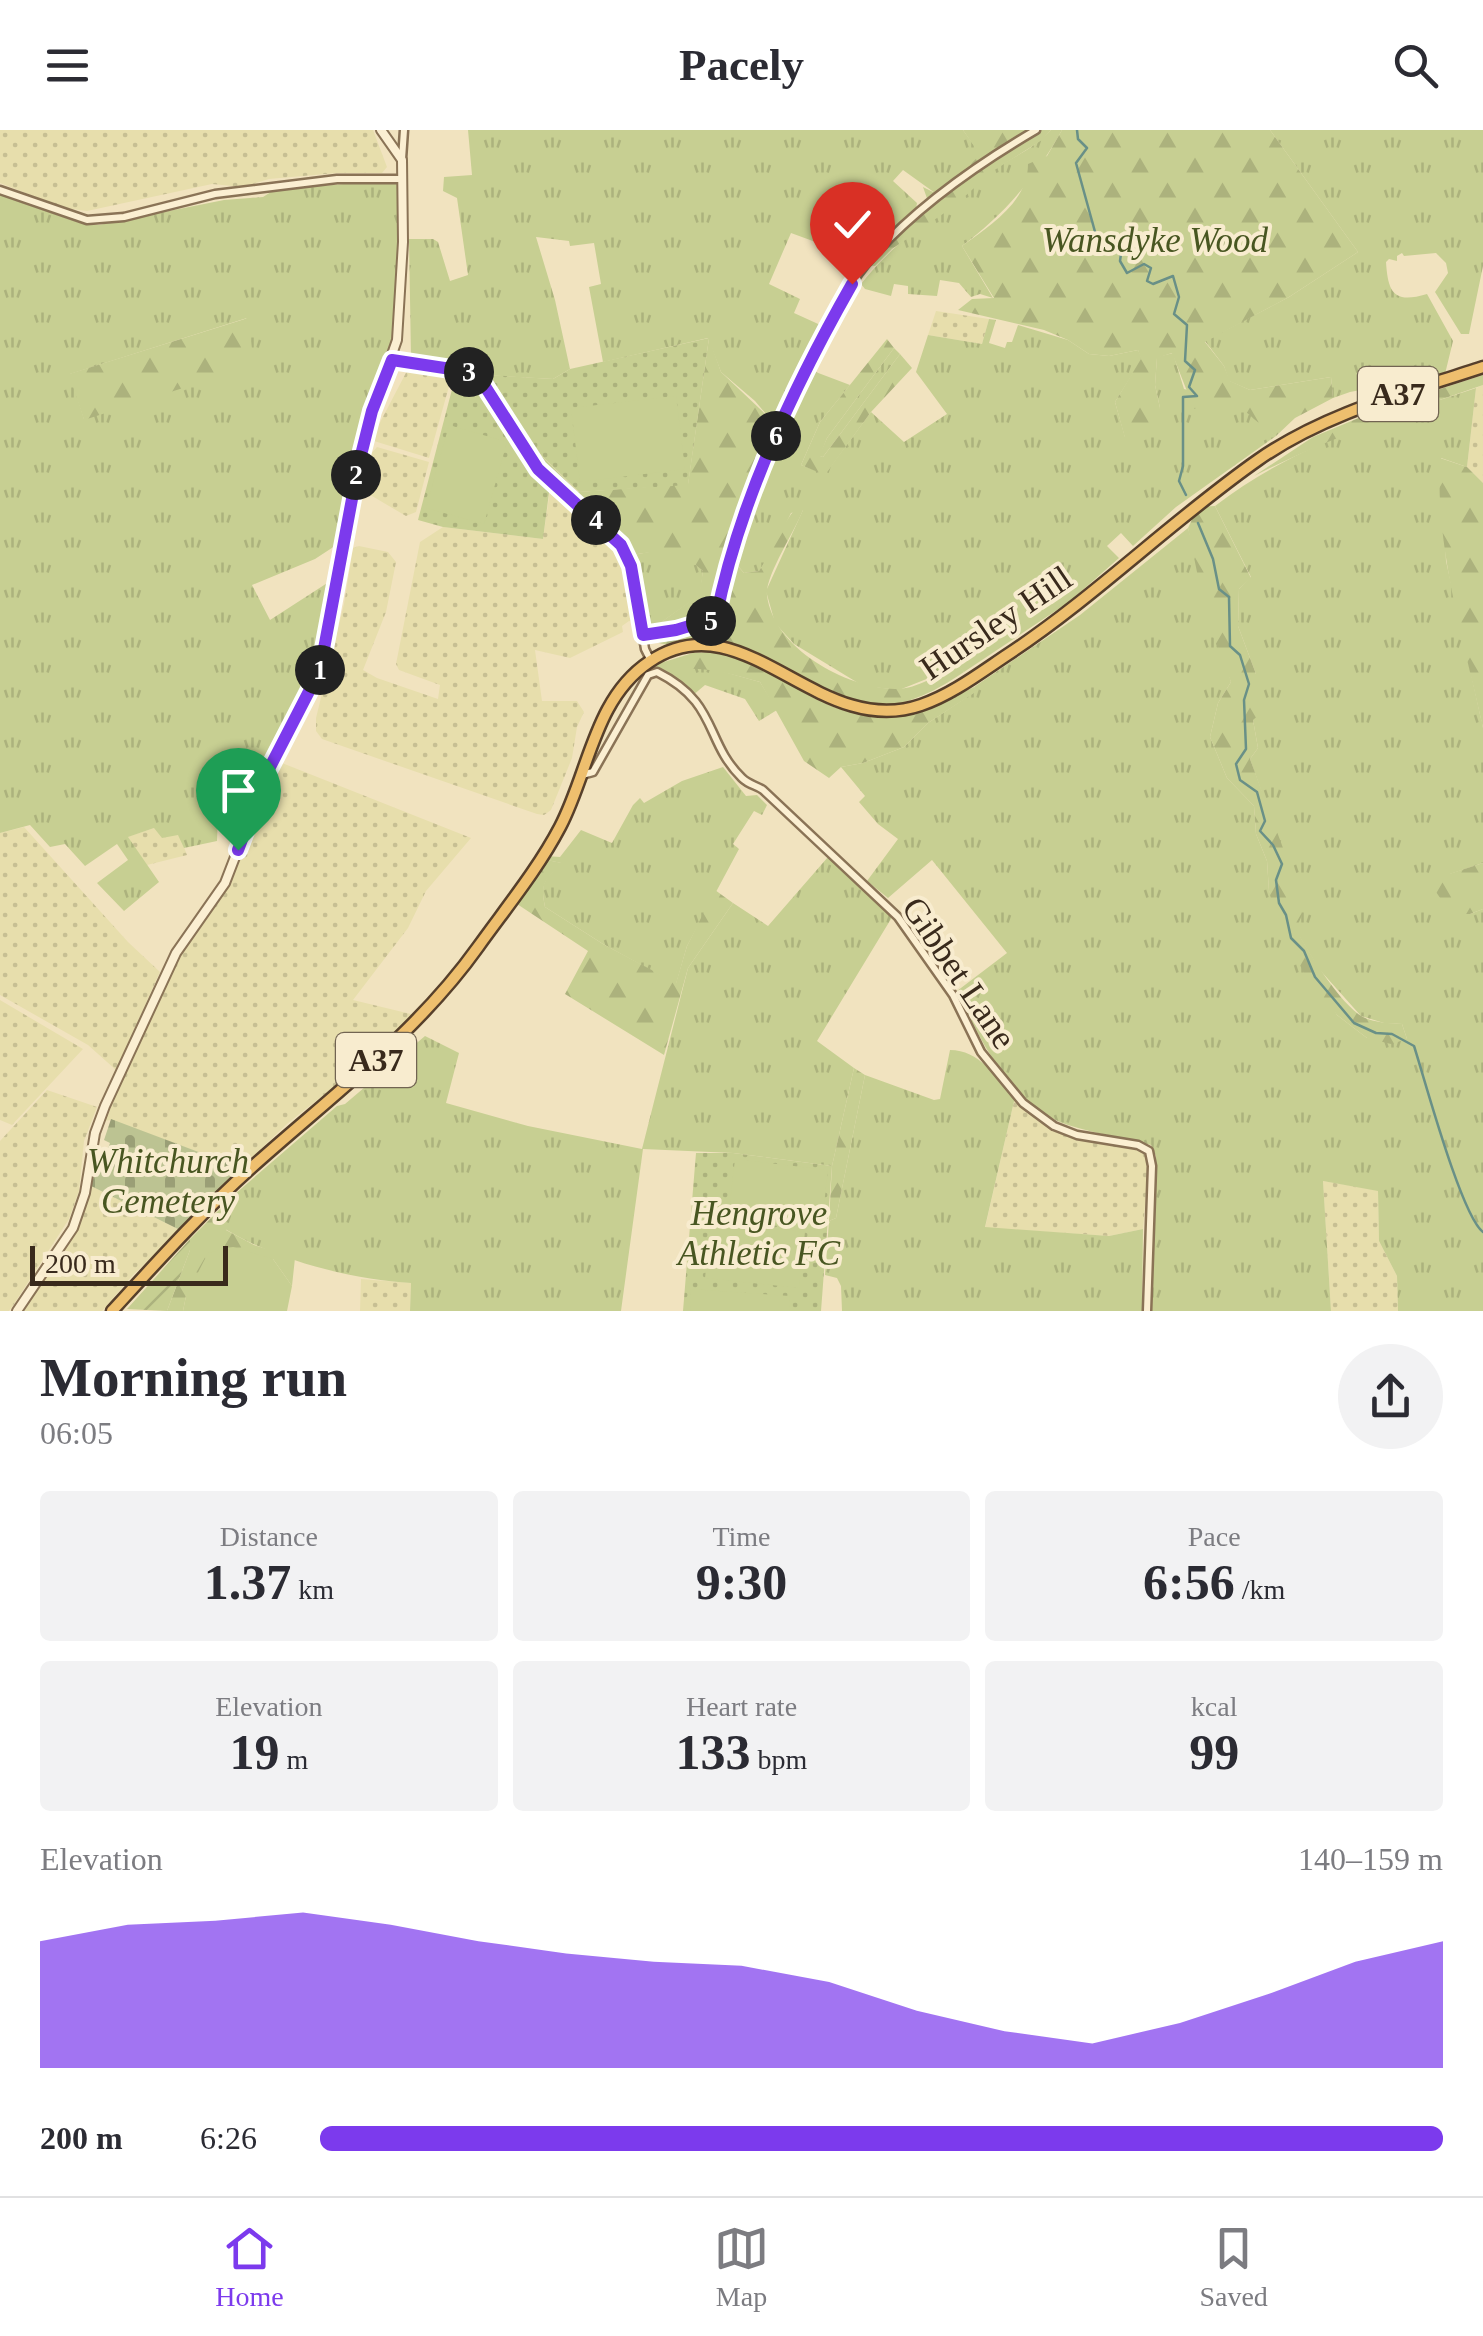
<!DOCTYPE html>
<meta charset="utf-8">
<style>
body{margin:0;font-family:"Times New Roman",serif;background:#f2f2f3;color:#2b2b33;height:100vh;display:flex;flex-direction:column;font-size:38px;white-space:nowrap}
*{box-sizing:border-box;margin:0}
p{font-size:32px;color:#7c7c81}
.icon{flex:none;width:55px;height:55px;fill:none;stroke:currentColor;stroke-width:2;stroke-linecap:round;stroke-linejoin:round}
.map{position:relative;height:1181px;overflow:hidden}
.side{display:flex;flex-direction:column;background:#fff;flex:1}
.side>*{flex:none}
.scale{position:absolute;left:30px;bottom:25px;width:198px;box-sizing:border-box;padding-left:10px;border:5px solid #392a1c;border-top:0;font-size:28px;line-height:35px;white-space:nowrap;color:#392a1c;-webkit-text-stroke:8px #f8eccf;paint-order:stroke}
.pin{position:absolute;display:grid;place-items:center;width:85px;height:85px;color:#fff;margin:-102px -42px;border-radius:50% 50% 50% 0;rotate:-45deg;box-shadow:0 0 10px #0007}
.pin .icon{rotate:45deg}
.km{position:absolute;width:50px;height:50px;margin:-25px;border-radius:50%;background:#222;color:#fff;font-size:28px;line-height:50px;text-align:center}
.round{display:grid;place-items:center;flex:none;width:105px;height:105px;border-radius:52px;background:#f2f2f3}
.headline{display:flex;align-items:center;justify-content:space-between;height:170px;padding:0 40px}
h1{font-size:55px;font-weight:700;line-height:75px}
.metrics{display:grid;grid-template-columns:repeat(3,1fr);gap:15px;height:170px;padding:10px 40px}
.metrics div{display:grid;align-content:center;border-radius:10px;background:#f2f2f3;text-align:center}
.metrics b{font-size:50px;font-weight:700}
.metrics small{font-size:28px;font-weight:400}
.metrics p{font-size:28px}
.chart{height:280px;padding:20px 40px}
.chart p{display:flex;justify-content:space-between}
.chart svg{width:100%;height:180px;margin-top:10px;fill:#7c3aed;opacity:.7}
ul{padding:0 40px;list-style:none;font-size:32px}
li{display:grid;grid-template-columns:160px 120px 1fr;align-items:center;height:75px}
li i{height:25px;border-radius:12px;background:#7c3aed}
header{display:flex;justify-content:space-between;align-items:center;height:130px;padding:0 40px;background:#fff;font-size:45px;font-weight:700}
.tabs{display:flex;justify-content:space-around;align-items:center;height:140px;border-top:2px solid #e1e1e2;background:#fff;font-size:28px;color:#7c7c81}
.tabs a{display:grid;justify-items:center;gap:5px}
.tabs .selected{color:#7c3aed}
.map>svg:first-child{display:block}
.farmland{fill:url(#farmland-dots)}
.grass{fill:url(#grass-tufts);fill-rule:evenodd}
.forest{fill:url(#forest-firs)}
.cemetery{fill:url(#cemetery-stones)}
.park{fill:url(#park-dots)}
.garden{fill:url(#garden-furrows)}
.pitch{fill:#c7cf92}
.lines{fill:none;stroke-linecap:round;stroke-linejoin:round}
.stream{stroke:#699087;stroke-width:2.5}
.minor-casing{stroke:#8a7356;stroke-width:11}
.tertiary-casing{stroke:#8a7356;stroke-width:12}
.trunk-casing{stroke:#57402b;stroke-width:15}
.minor{stroke:#fbefd2;stroke-width:6}
.tertiary{stroke:#fbefd2;stroke-width:8}
.trunk{stroke:#eebf6e;stroke-width:10}
.route-casing{stroke:#fff;stroke-width:20}
.route{stroke:#7c3aed;stroke-width:12}
.labels{text-anchor:middle;dominant-baseline:central;stroke-width:8;stroke-linejoin:round;paint-order:stroke}
.shield{fill:#f8eccf;stroke:#726452;stroke-width:2.5}
.shield-label{font-size:32px;font-weight:bold;fill:#392a1c}
.park-label{font-size:35px;font-style:italic;fill:#485621;stroke:#f8eccf}
.street-label{font-size:35px;fill:#392a1c;stroke:#f8eccf}
</style>
<header><svg class="icon" aria-label="menu" viewBox="0 0 24 24"><path d="M4 6h16M4 12h16M4 18h16"/></svg>Pacely<svg class="icon" aria-label="search" viewBox="0 0 24 24"><circle cx="10" cy="10" r="6"/><path d="M15 15l6 6"/></svg></header>
<div class="map">
<svg width="1483" height="1181" viewBox="0 0 1483 1181">
<defs>
<pattern id="farmland-dots" width="8" height="8" patternUnits="userSpaceOnUse" patternTransform="scale(2.5)"><rect width="8" height="8" fill="#e7deac"/><path d="M2 2h.1M6 6h.1" fill="none" stroke="#c7bf93" stroke-width="1.8" stroke-linecap="round"/></pattern>
<pattern id="grass-tufts" width="24" height="20" patternUnits="userSpaceOnUse" patternTransform="scale(2.5)"><rect width="24" height="20" fill="#c7cf92"/><path d="M3 7l-1-3M5 7V3M7 7l1-3M15 17l-1-3M17 17v-4M19 17l1-3" fill="none" stroke="#acb27d"/></pattern>
<pattern id="forest-firs" width="22" height="20" patternUnits="userSpaceOnUse" patternTransform="scale(2.5)"><rect width="22" height="20" fill="#c7cf92"/><path d="M5 1l3.5 6h-7zM16 11l3.5 6h-7z" fill="#acb27d"/></pattern>
<pattern id="cemetery-stones" width="16" height="16" patternUnits="userSpaceOnUse" patternTransform="scale(2.5)"><rect width="16" height="16" fill="#bcc392"/><path d="M2 7V4a2 2 0 0 1 4 0v3zM10 15v-3a2 2 0 0 1 4 0v3z" fill="#9a9f76"/></pattern>
<pattern id="park-dots" width="8" height="8" patternUnits="userSpaceOnUse" patternTransform="scale(2.5)"><rect width="8" height="8" fill="#c7cf92"/><path d="M2 2h.1M6 6h.1" fill="none" stroke="#acb27d" stroke-width="1.8" stroke-linecap="round"/></pattern>
<pattern id="garden-furrows" width="10" height="10" patternUnits="userSpaceOnUse" patternTransform="scale(2.5)"><rect width="10" height="10" fill="#c7cf92"/><path d="M-1 1l2-2M0 10L10 0M9 11l2-2" fill="none" stroke="#acb27d"/></pattern>
</defs>
<rect width="100%" height="100%" fill="#f1e3bf"/>
<path class="farmland" d="M 0,0 L 373,0 L 387,37 L 382,43 L 337,43 L 269,49 L 243,57 L 212,54 L 87,81 L 64,78 L 0,53 Z
M 936,181 L 989,189 L 982,214 L 928,205 Z
M 409,237 L 453,242 L 429,328 L 374,311 L 374,304 Z
M 1483,255 L 1483,353 L 1467,337 L 1476,258 Z
M 377,317 L 429,332 L 416,382 L 406,386 L 372,366 L 364,365 L 361,358 L 368,327 Z
M 551,353 L 621,418 L 638,493 L 629,491 L 622,496 L 623,502 L 570,528 L 535,520 L 542,571 L 577,571 L 584,582 L 577,597 L 572,628 L 551,680 L 544,685 L 537,684 L 322,609 L 316,601 L 316,588 L 344,474 L 353,418 L 359,416 L 388,422 L 396,432 L 386,482 L 363,540 L 377,548 L 438,569 L 440,555 L 399,540 L 396,534 L 420,412 L 443,397 L 543,409 Z
M 277,631 L 471,708 L 426,761 L 408,798 L 353,870 L 415,885 L 373,926 L 288,993 L 241,1038 L 111,990 L 103,991 L 184,818 L 234,744 Z
M 24,697 L 128,812 L 160,842 L 116,940 L 88,915 L 0,865 L 0,703 Z
M 154,698 L 179,704 L 187,725 L 147,735 L 127,707 Z
M 0,870 L 83,919 L 12,995 L 0,990 Z
M 47,960 L 97,977 L 84,1011 L 79,1061 L 69,1089 L 14,1174 L 9,1181 L 0,1181 L 0,1011 Z
M 1015,967 L 1038,989 L 1053,997 L 1147,1022 L 1149,1026 L 1143,1099 L 1109,1106 L 985,1098 Z
M 1323,1051 L 1378,1060 L 1379,1111 L 1397,1146 L 1398,1181 L 1331,1181 Z
M 91,1056 L 180,1100 L 133,1145 L 102,1181 L 22,1181 L 69,1112 L 87,1072 Z
M 361,1149 L 411,1153 L 410,1181 L 360,1181 Z"/>
<path class="grass" d="M 468,0 L 963,0 L 981,25 L 946,58 L 935,63 L 903,40 L 893,51 L 917,73 L 915,84 L 897,100 L 837,71 L 821,114 L 791,103 L 769,154 L 800,169 L 794,183 L 827,198 L 776,296 L 755,271 L 721,242 L 708,208 L 603,232 L 589,157 L 601,154 L 594,113 L 570,116 L 569,111 L 536,107 L 555,170 L 570,239 L 553,249 L 484,245 L 480,240 L 411,228 L 409,109 L 433,109 L 438,112 L 450,151 L 468,145 L 457,68 L 443,61 L 444,47 L 472,45 Z
M 1051,0 L 1062,0 C 1036,47 1005,84 962,116 L 993,168 L 980,164 L 971,167 L 959,153 L 940,150 L 937,166 L 908,164 L 908,156 L 894,154 L 891,166 L 865,159 L 861,154 C 891,115 952,69 993,40 C 1013,27 1035,18 1051,0 Z
M 1270,0 L 1483,0 L 1483,136 L 1469,204 L 1461,204 L 1435,162 L 1448,143 L 1446,133 L 1436,123 L 1404,126 L 1402,123 L 1397,126 L 1397,131 L 1389,129 L 1386,132 C 1388,163 1394,174 1427,164 L 1453,211 L 1445,244 L 1350,262 L 1333,268 L 1331,247 L 1250,260 L 1229,251 L 1224,236 L 1205,211 L 1289,167 L 1358,122 Z
M 378,51 L 394,52 L 400,56 L 396,210 L 380,254 L 341,412 L 315,429 L 252,455 L 270,490 L 335,448 L 318,539 L 268,635 C 247,624 231,623 210,634 L 212,638 L 203,668 L 224,676 L 218,685 L 217,711 L 184,718 L 178,705 L 162,708 L 154,698 L 128,707 L 159,752 L 124,781 L 97,753 L 128,730 L 117,714 L 85,736 L 65,714 L 50,717 L 30,695 L 0,703 L 0,65 L 80,93 L 99,95 L 224,70 L 263,67 L 274,60 ZM 247,188 L 85,289 L 84,289 L 70,244 Z
M 989,189 L 996,190 L 989,213 L 1005,218 L 1007,212 L 1012,212 L 1018,195 L 1068,210 L 1089,224 L 1109,226 L 1138,220 L 1142,229 L 1115,272 L 1125,307 L 1160,278 L 1155,255 L 1157,227 L 1173,223 L 1184,259 L 1235,272 L 1276,306 L 1176,377 L 1133,416 L 1121,403 L 1107,416 L 1119,428 L 1069,472 L 964,542 L 959,536 L 899,560 L 863,556 L 794,514 L 775,493 L 766,461 L 803,380 L 791,383 L 772,422 L 759,441 L 744,443 L 733,430 L 774,325 L 813,241 L 850,255 L 820,292 L 801,335 L 825,344 L 871,282 L 904,312 L 947,284 L 916,242 L 928,205 L 982,214 Z
M 894,218 L 900,224 L 823,327 L 819,326 L 827,308 Z
M 1476,258 L 1467,337 L 1441,328 L 1446,431 L 1483,598 L 1483,733 L 1450,744 L 1470,784 L 1483,779 L 1483,1181 L 1398,1181 L 1397,1146 L 1379,1111 L 1378,1061 L 1323,1051 L 1331,1181 L 1150,1181 L 1156,1026 L 1151,1015 C 1124,1007 1095,1004 1068,995 C 1012,977 980,910 957,861 L 1007,823 L 932,730 L 888,768 L 867,751 L 898,709 L 878,694 L 859,672 L 865,666 L 841,637 L 863,633 L 904,617 L 928,593 L 976,561 L 974,557 L 1080,485 L 1188,398 L 1231,552 L 1218,573 L 1210,607 L 1227,648 L 1254,676 L 1256,704 L 1267,731 L 1269,761 L 1337,885 L 1367,908 L 1407,909 L 1402,894 L 1384,893 L 1361,886 L 1319,839 L 1295,799 L 1261,660 L 1250,629 L 1258,618 L 1253,590 L 1256,544 L 1238,496 L 1239,459 L 1251,447 L 1215,376 C 1294,315 1383,289 1476,258 Z
M 660,420 L 685,425 L 703,441 L 700,465 L 643,505 L 627,426 Z
M 681,537 L 710,538 L 760,552 L 777,580 L 759,591 L 745,569 L 705,555 L 692,566 L 657,542 Z
M 723,637 L 746,666 L 757,665 L 767,675 L 762,685 L 754,681 L 733,714 L 739,719 L 687,816 L 676,854 L 603,814 L 545,777 C 540,752 544,751 561,733 L 547,730 L 546,726 L 560,727 L 581,700 L 612,713 L 633,675 L 640,668 L 644,673 L 682,651 Z
M 828,727 L 894,784 L 817,911 L 854,938 L 832,1036 L 733,1023 L 643,1019 L 621,1181 L 410,1181 L 411,1153 C 350,1149 278,1131 225,1099 L 225,1087 L 235,1064 L 337,976 L 345,974 L 425,906 L 459,923 L 446,973 L 528,996 L 642,1019 L 688,838 L 733,773 L 768,796 Z
M 950,920 C 979,920 996,947 1015,967 L 985,1097 L 1109,1106 L 1143,1099 L 1142,1181 L 842,1181 L 841,1156 L 837,1148 L 825,1145 L 829,1091 L 836,1088 L 865,945 L 934,970 L 940,969 Z"/>
<path class="forest" d="M 963,0 L 1051,0 L 1042,10 L 993,41 L 953,77 L 892,119 L 875,136 L 863,135 L 929,74 L 923,57 L 935,63 L 946,58 L 980,25 Z
M 1062,0 L 1270,0 L 1358,122 L 1289,167 L 1205,212 L 1224,236 L 1230,251 L 1250,260 L 1331,247 L 1333,268 L 1295,288 L 1276,306 C 1242,284 1238,259 1194,279 L 1172,223 L 1157,228 L 1155,255 L 1160,278 L 1153,305 L 1134,314 L 1125,308 L 1115,272 L 1141,229 L 1138,220 L 1109,226 L 1089,224 L 1068,210 L 1044,200 L 958,180 L 972,169 L 994,168 L 962,116 C 990,95 1028,72 1028,34 L 1047,26 Z
M 248,188 L 254,235 L 84,290 L 69,244 Z
M 709,208 L 721,242 L 780,298 L 730,427 L 744,443 L 759,441 C 773,420 782,391 800,374 L 803,380 C 795,401 765,446 767,465 C 773,518 846,558 895,559 C 915,560 941,543 960,536 L 964,542 C 851,620 827,539 725,513 C 710,509 694,508 679,511 C 674,512 669,515 664,514 C 658,514 649,508 643,505 L 699,465 L 703,441 C 676,417 661,420 627,426 L 621,415 L 538,339 L 485,253 L 488,245 L 534,318 L 578,362 L 688,354 Z
M 887,209 L 894,218 L 827,308 L 820,326 L 823,327 L 900,224 L 912,238 L 871,282 L 825,345 L 801,335 L 820,292 Z
M 1483,245 L 1483,255 C 1404,282 1329,308 1254,346 L 1313,307 L 1385,277 Z
M 1440,328 L 1467,337 L 1483,353 L 1483,598 C 1464,510 1435,419 1440,328 Z
M 1215,376 L 1251,448 L 1239,459 L 1238,496 L 1256,544 L 1262,582 L 1253,590 L 1258,618 L 1250,629 L 1296,753 L 1302,785 L 1296,799 C 1309,823 1340,874 1363,887 C 1375,893 1390,893 1402,894 L 1407,909 L 1391,914 L 1367,908 L 1337,885 L 1304,843 L 1276,788 L 1269,761 L 1267,731 L 1256,704 L 1254,676 L 1227,648 L 1210,607 L 1218,573 L 1231,552 L 1207,491 L 1188,398 L 1198,377 Z
M 713,522 C 748,529 775,545 805,563 C 868,600 913,587 974,557 L 977,561 L 928,593 L 904,617 L 863,633 L 841,637 L 829,648 L 804,631 L 760,552 C 725,542 697,534 660,542 L 654,535 L 693,523 Z
M 547,730 L 562,733 C 545,751 540,752 545,777 L 603,814 L 676,853 L 687,816 L 715,760 L 733,773 L 688,838 L 664,925 L 565,864 L 588,821 L 514,772 Z
M 1483,733 L 1483,779 L 1470,784 L 1451,784 L 1432,756 L 1449,744 Z
M 854,938 L 865,945 L 836,1088 L 829,1091 L 832,1036 Z
M 235,1064 L 225,1087 L 226,1100 L 254,1115 L 295,1128 L 292,1156 L 273,1129 L 186,1166 L 183,1181 L 167,1181 L 190,1120 L 190,1109 Z"/>
<path class="cemetery" d="M 111,989 L 241,1038 L 180,1100 L 91,1056 L 96,1040 L 100,1041 L 110,1013 L 104,1010 Z"/>
<path class="park" d="M 709,208 L 688,355 L 579,362 L 534,318 L 488,245 L 553,249 L 570,239 Z
M 456,244 L 469,245 L 477,251 L 521,319 L 550,355 L 543,409 L 443,397 L 418,390 Z
M 696,1023 L 733,1023 L 832,1036 L 821,1181 L 683,1181 Z"/>
<path class="garden" d="M 190,1109 L 190,1120 L 167,1181 L 127,1179 Z"/>
<path class="pitch" d="M 676,266 L 685,339 L 580,352 L 571,278 Z
M 449,295 L 507,312 L 484,394 L 426,378 Z
M 735,1029 L 828,1040 L 821,1101 L 728,1090 Z
M 711,1092 L 805,1102 L 799,1158 L 705,1148 Z
M 233,1117 L 273,1129 L 292,1156 L 287,1181 L 183,1181 L 186,1166 L 208,1123 Z
M 691,1159 L 790,1166 L 789,1181 L 690,1181 Z"/>
<g class="lines">
<path class="stream" d="M 1077,0 L 1078,9 L 1087,18 L 1076,33 L 1097,109 L 1105,116 L 1118,105 L 1123,109 L 1120,131 L 1127,143 L 1144,134 L 1151,138 L 1147,151 L 1153,154 L 1173,146 L 1179,167 L 1174,184 L 1187,195 L 1185,231 L 1195,240 L 1189,257 L 1197,266 L 1183,267 L 1183,336 L 1179,351 L 1186,365
M 1198,393 L 1213,429 L 1219,459 L 1229,467 L 1230,516 L 1240,525 L 1249,554 L 1244,570 L 1246,619 L 1236,634 L 1240,650 L 1257,662 L 1265,691 L 1260,701 L 1273,715 L 1282,734 L 1276,750 L 1279,773 L 1286,785 L 1291,808 L 1304,821 L 1315,847 L 1354,893 L 1376,903 L 1392,904 L 1414,916 C 1425,950 1461,1085 1483,1102"/>
<defs>
<path id="minor" d="M 402,29 L 404,0
M 0,60 L 87,90 L 124,87 L 215,64 L 337,49 L 402,49
M 392,231 L 464,241 L 485,253 L 538,339 L 621,415 L 631,436 L 645,519 L 651,531
M 643,505 L 676,500 L 716,488 C 719,475 720,462 722,450 C 740,374 779,301 812,231 C 830,195 845,156 873,126 C 918,76 978,34 1036,0
M 582,645 L 593,642 L 648,545 L 657,542 C 719,573 704,611 742,648 C 749,655 756,655 763,660 L 898,787 L 953,865 L 981,922 L 1023,973 L 1054,996 L 1077,1005 L 1138,1015 L 1149,1021 L 1152,1036 L 1147,1181"/>
<path id="tertiary" d="M 17,1181 L 73,1098 L 85,1063 L 95,1003 L 105,976 L 176,823 L 225,753 L 269,639 L 320,540 L 358,337 L 372,281 L 397,210 L 403,112 L 402,30 L 381,0"/>
<path id="trunk" d="M 112,1181 C 157,1132 202,1082 251,1038 C 330,967 416,904 478,817 C 506,778 538,739 560,697 C 589,642 594,569 649,532 C 744,467 817,611 921,575 C 951,565 980,543 1007,525 C 1095,467 1171,391 1258,330 C 1325,283 1405,263 1483,237"/>
</defs>
<use href="#minor" class="minor-casing"/>
<use href="#tertiary" class="tertiary-casing"/>
<use href="#trunk" class="trunk-casing"/>
<use href="#minor" class="minor"/>
<use href="#tertiary" class="tertiary"/>
<use href="#trunk" class="trunk"/>
</g>
<g class="lines">
<defs>
<path id="route" d="M 238,720 L 269,639 L 320,540 L 358,337 L 372,281 L 392,230 L 464,241 L 479,247 L 538,339 L 621,415 L 631,436 L 643,505 L 676,500 L 716,488 C 738,375 795,254 852,154"/>
</defs>
<use href="#route" class="route-casing"/>
<use href="#route" class="route"/>
</g>
<g class="labels">
<g class="shield">
<rect x="1358" y="237" width="80" height="54" rx="8"/>
<rect x="336" y="903" width="80" height="54" rx="8"/>
</g>
<g class="shield-label">
<text x="1398" y="264">A37</text>
<text x="376" y="930">A37</text>
</g>
<g class="park-label">
<text x="1155" y="110">Wansdyke Wood</text>
<text x="168" y="1031">Whitchurch<tspan x="168" dy="40">Cemetery</tspan></text>
<text x="759" y="1083">Hengrove<tspan x="759" dy="40">Athletic FC</tspan></text>
</g>
<g class="street-label">
<text transform="translate(996 493) rotate(-34)">Hursley Hill</text>
<text transform="translate(959 843) rotate(56)">Gibbet Lane</text>
</g>
</g>
</svg>
<div class="scale">200 m</div>
<div class="pin" style="left:238px;top:720px;background:#1e9e55"><svg class="icon" aria-label="arrive" viewBox="0 0 24 24"><path d="M6 21V4h12l-3 4 3 4H6"/></svg></div>
<div class="pin" style="left:852px;top:154px;background:#d93025"><svg class="icon" aria-label="check" viewBox="0 0 24 24"><path d="M5 12l5 5 9-10"/></svg></div>
<b class="km" style="left:320px;top:540px">1</b>
<b class="km" style="left:356px;top:345px">2</b>
<b class="km" style="left:469px;top:242px">3</b>
<b class="km" style="left:596px;top:390px">4</b>
<b class="km" style="left:711px;top:491px">5</b>
<b class="km" style="left:776px;top:306px">6</b>
</div>
<section class="side">
<div class="headline"><div><h1>Morning run</h1><p>06:05</p></div><a class="round"><svg class="icon" aria-label="share" viewBox="0 0 24 24"><path d="M12 15V3M7 8l5-5 5 5M5 13v7h14v-7"/></svg></a></div>
<div class="metrics">
<div><p>Distance</p><b>1.37<small> km</small></b></div>
<div><p>Time</p><b>9:30</b></div>
<div><p>Pace</p><b>6:56<small> /km</small></b></div>
</div>
<div class="metrics">
<div><p>Elevation</p><b>19<small> m</small></b></div>
<div><p>Heart rate</p><b>133<small> bpm</small></b></div>
<div><p>kcal</p><b>99</b></div>
</div>
<div class="chart"><p><span>Elevation</span>140–159 m</p>
<svg viewBox="0 0 160 44" preserveAspectRatio="none"><path d="M0 44V13L10 9L20 8L30 6L40 9L50 13L60 16L70 18L80 19L90 23L100 30L110 35L120 38L130 33L140 26L150 18L160 13V44z"/></svg>
</div>
<ul>
<li><b>200 m</b>6:26<i style="width:100%"></i></li>
</ul>
</section>
<nav class="tabs">
<a class="selected"><svg class="icon" aria-label="home" viewBox="0 0 24 24"><path d="M3 11l9-7 9 7M6 9v11h12V9"/></svg>Home</a>
<a><svg class="icon" aria-label="map" viewBox="0 0 24 24"><path d="M3 6l6-2 6 2 6-2v14l-6 2-6-2-6 2zM9 4v14M15 6v14"/></svg>Map</a>
<a><svg class="icon" aria-label="saved" viewBox="0 0 24 24"><path d="M7 4h10v16l-5-4-5 4z"/></svg>Saved</a>
</nav>
